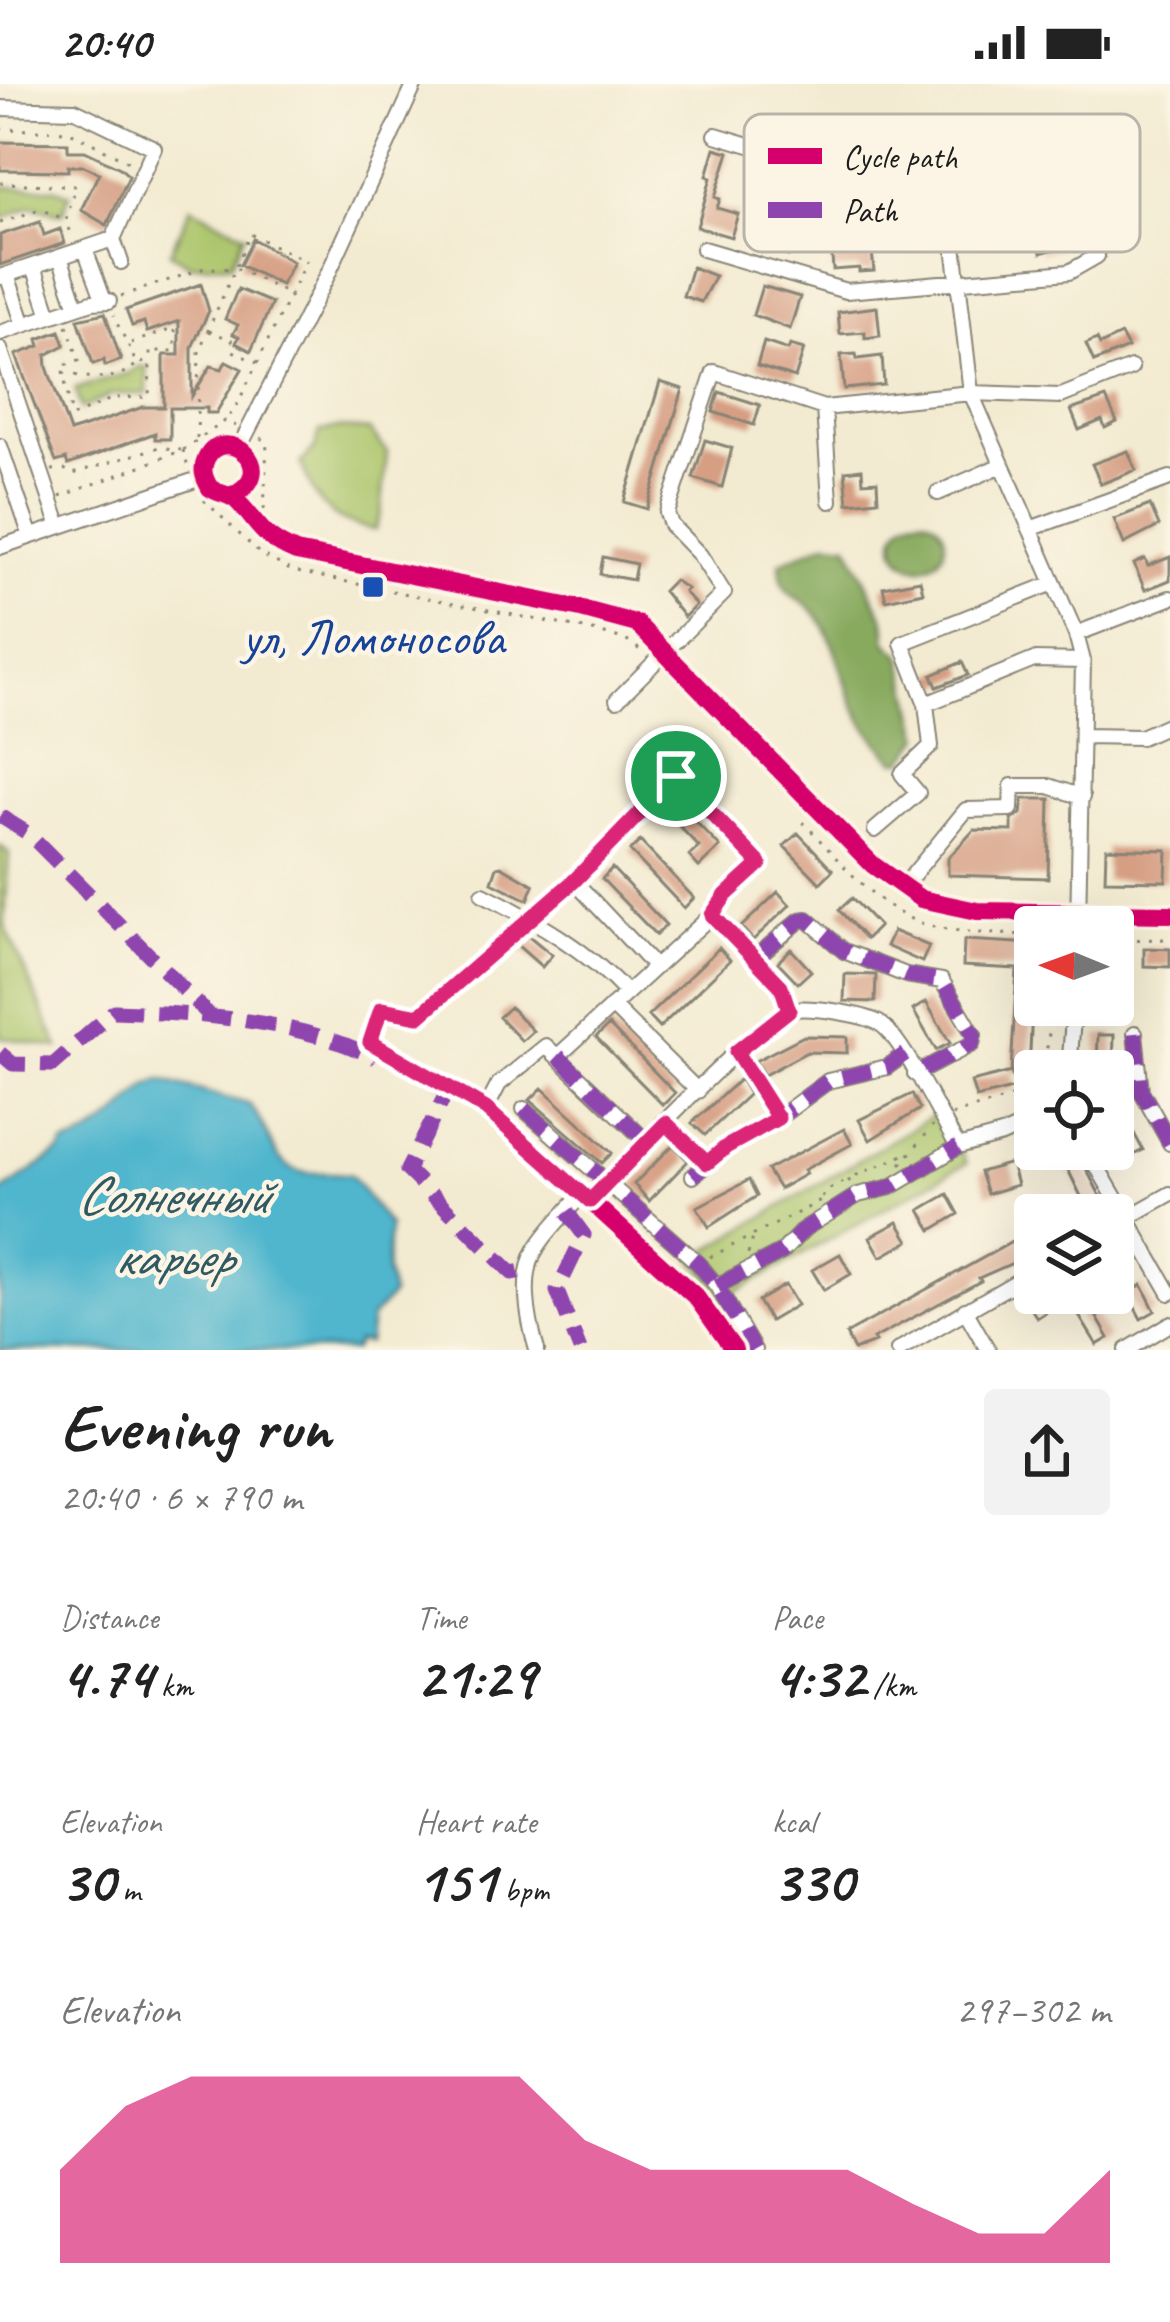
<!DOCTYPE html>
<meta charset="utf-8">
<style>
body{margin:0;font-family:Caveat,sans-serif;background:#f2f2f2;color:#222;height:100vh;display:flex;flex-direction:column;font-size:45px;white-space:nowrap}
*{box-sizing:border-box;margin:0}
p{font-size:39px;color:#767676}
.icon{flex:none;width:66px;height:66px;fill:none;stroke:currentColor;stroke-width:2;stroke-linecap:round;stroke-linejoin:round}
.map{position:relative;height:1266px;overflow:hidden}
.panel{display:flex;flex-direction:column;background:#fff;flex:1}
.panel>*{flex:none}
.needle{width:78px;rotate:271deg}
.fabs{position:absolute;left:1014px;top:822px;display:grid;gap:24px}
.fabs a{display:grid;place-items:center;width:120px;height:120px;border-radius:12px;background:#fff;box-shadow:0 12px 48px #0002;font-size:60px}
.pin{position:absolute;display:grid;place-items:center;width:102px;height:102px;color:#fff;margin:-51px;border:6px solid #fff;border-radius:50%;box-shadow:0 3px 12px #0007}
.round{display:grid;place-items:center;flex:none;width:126px;height:126px;border-radius:12px;background:#f2f2f2}
.head{display:flex;align-items:center;justify-content:space-between;height:204px;padding:0 60px}
h1{font-size:66px;font-weight:600;line-height:90px}
.stats{display:grid;grid-template-columns:repeat(3,1fr);gap:18px;height:204px;padding:12px 60px}
.stats div{display:grid;align-content:center}
.stats b{font-size:60px;font-weight:600}
.stats small{font-size:33px;font-weight:400}
.stats p{font-size:33px}
.chart{height:336px;padding:24px 60px}
.chart p{display:flex;justify-content:space-between}
.chart svg{width:100%;height:216px;margin-top:12px;fill:#db2777;opacity:.7}
.status{display:flex;justify-content:space-between;align-items:center;height:84px;padding:0 60px;background:#fff;direction:ltr}
.status svg{height:33px;fill:currentColor}
.map>svg:first-child{display:block}
.green{fill:#abc56b;stroke:#647044;stroke-width:3}
.forest{fill:#88aa5f;stroke:#52633e;stroke-width:3}
.water{fill:#4fb6cd;stroke:#366974;stroke-width:3}
.building{fill:#d69e83}
.lines{fill:none;stroke-linecap:round;stroke-linejoin:round}
.minor-casing{stroke:#888476;stroke-width:18}
.path{stroke:#888476;stroke-width:3;stroke-dasharray:3 9;stroke-linecap:butt}
.minor{stroke:#fff;stroke-width:14}
.quiet{stroke:#8e44ad;stroke-width:15;stroke-dasharray:30 15;stroke-linecap:butt}
.cycleway-casing{stroke:#fcf5e5;stroke-width:26}
.cycleway{stroke:#d6006c;stroke-width:18}
.route-casing{stroke:#fff;stroke-width:24}
.route{stroke:#db2777;stroke-width:15}
.transit-dot{fill:#1a4fb4;stroke:#fcf5e5;stroke-width:4.5}
.labels{text-anchor:middle;dominant-baseline:central;stroke-width:9;stroke-linejoin:round;paint-order:stroke}
.transit-label{font-size:51px;fill:#164399;stroke:#fcf5e5}
.water-label{font-size:54px;font-style:italic;fill:#305a63;stroke:#fcf5e5}
.key{fill:#fcf5e5;stroke:#b9b4a9;stroke-width:3}
.key-label{font-size:33px;fill:#1c1c1c}
</style>
<div class="status"><b>20:40</b><svg viewBox="0 0 49 12"><path d="M0 12V9h3v3zM5 12V6h3v6zM10 12V3h3v9zM15 12V0h3v12zM26 1h20v11H26zM47 4h2v5h-2z"/></svg></div>
<div class="map">
<svg width="1170" height="1266" viewBox="0 0 1170 1266">
<rect width="100%" height="100%" fill="#fcf5e5"/>
<filter id="ink" filterUnits="userSpaceOnUse"><feTurbulence type="fractalNoise" baseFrequency=".00833" numOctaves="2"/><feDisplacementMap in="SourceGraphic" scale="24" xChannelSelector="R" yChannelSelector="G"/><feConvolveMatrix kernelMatrix="1 2 1 2 8 2 1 2 1" color-interpolation-filters="sRGB"/></filter>
<filter id="wash" filterUnits="userSpaceOnUse"><feTurbulence type="fractalNoise" baseFrequency=".004" numOctaves="4" result="noise"/><feDisplacementMap in="SourceGraphic" scale="48" xChannelSelector="R" yChannelSelector="G"/><feGaussianBlur stdDeviation="2.7" result="paint"/><feColorMatrix in="noise" values="0 0 0 0 0 0 0 0 0 0 0 0 0 0 0 0 0 1.4 0 .05"/><feComposite in="paint" operator="in"/></filter>
<g filter="url(#wash)">
<rect width="100%" height="100%" fill="#f3ebd1"/>
<path class="green" d="M 0,103 L 54,104 L 70,110 L 62,129 L 31,122 L 0,136 Z
M 191,123 L 245,150 L 231,180 L 190,181 L 170,169 Z
M 138,283 L 147,283 L 147,310 L 113,310 L 81,325 L 75,305 L 130,289 Z
M 339,344 L 369,346 L 387,368 L 381,429 L 375,446 C 329,437 318,423 301,379 L 315,364 L 320,347 Z
M 0,762 L 9,769 L 5,842 L 59,964 L 0,953 Z
M 939,1028 L 967,1079 L 724,1214 L 693,1175 Z"/>
<path class="forest" d="M895 458a25 25 0 1 1 50 0a25 25 0 1 1-50 0Z
M 827,458 L 848,460 L 885,536 L 887,558 L 902,572 L 921,653 L 904,676 L 896,677 C 878,660 861,638 852,616 C 841,589 834,552 815,529 C 797,508 781,517 780,479 Z"/>
<path class="water" d="M 161,996 L 249,1020 C 269,1040 270,1083 302,1088 C 318,1090 335,1088 351,1091 L 389,1142 L 386,1186 L 392,1211 L 371,1234 L 368,1259 L 357,1258 L 354,1266 L 0,1266 L 0,1109 L 61,1067 L 64,1061 C 86,1057 115,1035 130,1019 C 142,1007 143,1002 161,996 Z"/>
<g id="blocks">
<path class="building" d="M 0,58 L 68,59 L 68,67 L 85,67 L 120,84 L 129,92 L 107,141 L 81,126 L 99,89 L 84,82 L 68,82 L 68,87 L 0,86 Z
M 715,64 L 729,68 L 715,113 L 720,115 L 717,124 L 738,130 L 731,153 L 697,143 L 711,94 L 707,92 Z
M 759,134 L 797,144 L 788,172 L 751,161 Z
M 1072,137 L 1077,159 L 1041,169 L 1037,152 L 1061,146 L 1060,140 Z
M 40,138 L 44,151 L 60,145 L 65,159 L 0,181 L 0,151 Z
M 253,155 L 293,178 L 281,201 L 240,181 Z
M 846,156 L 846,160 L 871,157 L 874,187 L 859,188 L 859,184 L 833,186 L 831,158 Z
M 692,183 L 715,192 L 701,218 L 683,212 Z
M 201,200 L 209,227 L 192,263 L 192,312 L 211,282 L 222,285 L 226,277 L 242,285 L 216,329 L 207,329 L 207,324 L 170,324 L 170,355 L 155,355 L 155,349 L 68,381 L 66,375 L 56,378 L 16,271 L 40,262 L 38,255 L 60,247 L 65,261 L 46,271 L 47,283 L 70,348 L 143,323 L 164,323 L 164,271 L 179,271 L 179,237 L 147,248 L 144,238 L 132,242 L 126,226 Z
M 762,202 L 800,213 L 790,245 L 753,231 Z
M 238,205 L 272,219 L 251,267 L 236,259 L 239,253 L 233,250 L 238,241 L 225,235 Z
M 877,223 L 880,252 L 865,254 L 865,248 L 840,250 L 838,228 Z
M 105,229 L 121,276 L 105,282 L 104,276 L 93,280 L 78,235 Z
M 1121,251 L 1128,264 L 1094,278 L 1086,260 L 1097,255 L 1100,261 Z
M 764,258 L 788,266 L 790,261 L 804,265 L 795,294 L 757,282 Z
M 856,270 L 857,275 L 882,272 L 884,301 L 844,305 L 841,271 Z
M 660,298 L 683,305 L 647,425 L 624,418 Z
M 719,308 L 760,321 L 754,341 L 713,328 Z
M 1106,314 L 1117,338 L 1105,344 L 1102,336 L 1079,346 L 1071,326 Z
M 705,356 L 732,364 L 722,403 L 693,394 Z
M 1128,367 L 1136,386 L 1101,400 L 1092,380 Z
M 862,385 L 863,398 L 877,397 L 878,416 L 848,419 L 845,387 Z
M 1150,421 L 1159,442 L 1124,460 L 1114,435 Z
M 603,473 L 636,480 L 633,496 L 600,490 Z
M 1170,473 L 1170,496 L 1145,506 L 1134,480 L 1145,475 L 1148,482 Z
M 674,496 L 687,505 L 684,508 L 696,521 L 684,533 L 663,507 Z
M 920,496 L 923,508 L 886,516 L 883,503 Z
M 962,578 L 968,591 L 937,603 L 932,591 Z
M 1023,715 L 1050,715 L 1048,794 L 948,791 L 948,774 L 974,746 L 1012,747 L 1012,736 L 1021,730 Z
M 679,720 L 720,763 L 699,783 L 689,772 L 699,763 L 668,730 Z
M 798,749 L 833,786 L 820,799 L 784,762 Z
M 640,757 L 694,814 L 684,824 L 630,767 Z
M 1106,764 L 1167,766 L 1166,797 L 1105,796 Z
M 501,782 L 534,801 L 528,816 L 492,798 L 497,783 Z
M 612,784 L 666,841 L 656,851 L 602,795 Z
M 778,808 L 790,821 L 753,856 L 741,843 Z
M 852,814 L 879,842 L 866,855 L 839,826 Z
M 893,847 L 929,862 L 922,878 L 886,862 Z
M 529,852 L 552,871 L 542,883 L 517,861 Z
M 964,856 L 1035,860 L 1029,989 L 1011,988 L 1017,885 L 963,882 Z
M 719,864 L 730,876 L 659,944 L 648,932 Z
M 1144,864 L 1170,865 L 1170,883 L 1144,882 Z
M 791,865 L 811,887 L 798,899 L 778,878 Z
M 845,890 L 876,891 L 875,918 L 844,917 Z
M 926,918 L 950,959 L 936,966 L 913,926 Z
M 510,923 L 533,947 L 522,957 L 499,933 Z
M 609,941 L 675,1009 L 663,1021 L 596,953 Z
M 1098,951 L 1114,951 L 1113,987 L 1097,987 Z
M 804,952 L 847,953 L 847,969 L 807,968 L 764,991 L 755,977 Z
M 1011,988 L 1016,1004 L 976,1014 L 971,998 Z
M 740,995 L 749,1010 L 705,1051 L 692,1039 Z
M 542,1004 L 612,1069 L 602,1079 L 530,1016 Z
M 912,1010 L 920,1025 L 870,1056 L 859,1036 Z
M 1121,1025 L 1143,1066 L 1127,1074 L 1113,1044 L 1113,1028 Z
M 844,1045 L 852,1060 L 804,1086 L 806,1090 L 779,1105 L 767,1086 Z
M 673,1061 L 688,1077 L 649,1117 L 634,1100 Z
M 1069,1065 L 1076,1065 L 1105,1121 L 1089,1129 L 1060,1069 Z
M 1011,1079 L 1017,1101 L 987,1110 L 980,1088 Z
M 749,1096 L 757,1112 L 709,1143 L 697,1123 Z
M 948,1110 L 959,1130 L 932,1146 L 920,1126 Z
M 898,1138 L 909,1157 L 881,1173 L 870,1153 Z
M 1028,1149 L 1035,1169 L 979,1194 L 981,1197 L 873,1255 L 875,1258 L 854,1266 L 846,1250 Z
M 840,1170 L 851,1190 L 824,1206 L 812,1186 Z
M 785,1201 L 797,1221 L 770,1237 L 758,1217 Z
M 1142,1201 L 1155,1227 L 1141,1235 L 1127,1209 Z
M 1035,1202 L 1035,1209 L 1043,1209 L 1052,1224 L 1037,1234 L 1022,1210 Z
M 1065,1209 L 1083,1209 L 1109,1254 L 1097,1261 Z"/>
</g>
</g>
<g filter="url(#ink)">
<use href="#blocks" fill-opacity="0" stroke="#888476" stroke-width="3"/>
<g class="lines">
<defs>
<path id="minor" d="M 0,24 L 75,26 L 154,64 L 113,155
M 716,51 L 870,97 L 946,91 L 1053,72
M 946,91 L 971,309 L 1076,550 L 1083,577 L 1078,843
M 85,165 L 104,217
M 703,165 L 846,207 L 1069,188 L 1097,172
M 60,173 L 77,223
M 34,182 L 50,232
M 7,191 L 24,241
M 0,193 L 113,155 L 121,178
M 0,249 L 92,218 L 109,217
M 0,265 L 59,441
M 824,324 L 830,417
M 0,362 L 30,450
M 239,364 L 328,190 L 415,0
M 938,409 L 1002,381
M 232,411 C 284,387 224,337 206,375 C 201,386 204,394 210,404 C 219,410 229,410 236,416 C 261,441 259,452 296,468 L 581,525 L 637,540 L 873,781 L 921,815 L 977,827 L 1170,830
M 1030,445 L 1170,394
M 0,463 L 204,393
M 1076,550 L 1170,514
M 617,616 L 724,509 L 700,471 L 671,441 L 667,429 L 714,288 L 824,324 L 971,309 L 1061,312 L 1131,284
M 926,620 L 1034,576 L 1083,577
M 1084,652 L 1141,653 L 1170,640
M 676,692 L 574,797 L 419,932 L 381,925 L 370,958 L 486,1025 L 520,1053 L 696,1213 L 734,1266
M 875,746 L 918,709 L 902,690 L 931,662 L 926,620 L 902,559 L 1051,500
M 574,797 L 655,883
M 903,803 L 966,726 L 1011,725 L 1012,702 L 1049,702 L 1082,713
M 483,810 C 535,836 587,866 627,909
M 712,831 L 781,902 L 789,926
M 755,874 L 800,836 L 807,835 L 844,867 L 906,891 L 942,897 L 974,951 L 972,960 L 915,990
M 612,922 L 698,1007
M 1135,949 L 1141,1007 L 1170,1059
M 736,968 L 778,1034
M 558,972 L 712,831 L 726,811 L 760,780 L 647,663
M 1069,987 L 1074,921
M 486,1025 L 499,1000 L 546,962 L 647,1058
M 524,1025 L 698,1179 L 717,1202 L 754,1266
M 666,1039 L 707,1079
M 1087,1065 L 1170,1209
M 693,1092 L 726,1063 L 778,1034 L 828,997 L 887,983 L 905,970
M 590,1117 C 611,1090 765,933 789,926 C 807,921 862,930 879,939 C 901,951 943,1038 958,1063
M 1113,1142 L 1170,1110
M 717,1202 L 782,1168 L 804,1145 L 858,1111 L 891,1103 L 958,1063 L 1002,1051 L 1035,1036
M 965,1226 L 988,1266
M 537,1266 C 528,1236 519,1189 538,1162 C 550,1143 568,1127 582,1110
M 898,1266 L 1035,1187
M 1127,1266 L 1170,1240"/>
</defs>
<use href="#minor" class="minor-casing"/>
<path class="path" d="M 0,45 L 68,47 L 133,80
M 0,99 L 76,102 L 66,136 L 73,154
M 0,139 L 40,125 L 64,135
M 121,212 L 205,184 L 238,185 L 290,211 L 235,325 L 225,337
M 67,241 L 79,276 L 62,282 L 72,333 L 113,314 L 149,313 L 150,279 L 135,278 C 130,260 120,249 114,231
M 209,247 L 232,256 L 233,267 L 257,279
M 131,259 L 175,244 L 175,267 L 150,267 L 150,277
M 63,289 C 91,294 115,300 138,279
M 197,354 L 199,267 L 250,150 L 306,177 L 290,211
M 261,354 L 267,357 L 264,430
M 183,366 L 189,387
M 52,386 L 64,385 L 73,390 L 159,363 L 181,366
M 60,413 L 183,366 L 225,337 L 236,342
M 204,416 L 259,469 L 292,487 L 589,546 L 624,555 L 643,568
M 803,738 C 837,773 876,825 924,840 C 960,850 997,850 1035,851
M 1113,856 L 1170,855
M 1040,987 L 1045,977 L 1053,921
M 952,1032 C 983,1018 1012,1022 1035,994
M 901,1080 L 933,1042
M 850,1098 L 848,1095 L 908,1069
M 822,1114 L 826,1107 L 847,1096
M 748,1170 L 754,1151
M 710,1173 L 821,1117"/>
<use href="#minor" class="minor"/>
<path class="quiet" d="M 0,732 L 29,750 L 208,930
M 755,874 L 800,836 L 807,835 L 844,867 L 906,891 L 942,897 L 974,951 L 972,960 L 915,990
M 1135,949 L 1141,1007 L 1170,1059
M 736,968 L 778,1034
M 0,969 L 13,980 L 53,981 L 114,927 C 201,930 296,935 376,974
M 558,972 L 647,1058
M 435,1002 L 447,1008 L 407,1086 L 512,1189 L 527,1186
M 524,1025 L 698,1179 L 717,1202 L 754,1266
M 666,1039 L 707,1079
M 693,1092 L 726,1063 L 778,1034 L 828,997 L 887,983 L 905,970
M 567,1128 L 584,1151 L 557,1207 L 580,1266
M 717,1202 L 782,1168 L 804,1145 L 858,1111 L 891,1103 L 958,1063"/>
<defs>
<path id="cycleway" d="M 232,411 C 284,387 224,337 206,375 C 201,386 204,394 210,404 C 219,410 229,410 236,416 C 261,441 259,452 296,468 L 581,525 L 637,540 L 873,781 L 921,815 L 977,827 L 1170,830
M 676,692 L 574,797 L 419,932 L 381,925 L 370,958 L 486,1025 L 520,1053 L 696,1213 L 734,1266"/>
</defs>
<use href="#cycleway" class="cycleway-casing"/>
<use href="#cycleway" class="cycleway"/>
</g>
</g>
<g class="lines" filter="url(#ink)">
<defs>
<path id="route" d="M 676,692 L 760,780 L 726,811 L 712,831 L 781,902 L 789,926 L 736,968 L 778,1034 L 726,1063 L 707,1079 L 666,1039 L 590,1117 L 486,1025 L 370,958 L 381,925 L 419,932 L 574,797 Z"/>
</defs>
<use href="#route" class="route-casing"/>
<use href="#route" class="route"/>
</g>
<rect class="transit-dot" x="361" y="491" width="24" height="24" rx="6"/>
<g class="labels">
<g class="transit-label">
<text x="373" y="553">ул, Ломоносова</text>
</g>
<g class="water-label">
<text x="173" y="1111">Солнечный<tspan x="173" dy="62">карьер</tspan></text>
</g>
</g>
<rect x="744" y="30" width="396" height="138" rx="18" class="key"/>
<rect x="768" y="64" width="54" height="16" fill="#d6006c"/>
<rect x="768" y="118" width="54" height="16" fill="#8e44ad"/>
<g class="key-label">
<text x="843" y="84">Cycle path</text>
<text x="843" y="138">Path</text>
</g>
</svg>
<div class="fabs">
<a><svg class="needle" viewBox="-14 -14 28 28"><path d="M0-13l5 13h-10z" fill="#e53935"/><path d="M0 13l5-13h-10z" fill="#767676"/></svg></a>
<a><svg class="icon" aria-label="locate" viewBox="0 0 24 24"><circle cx="12" cy="12" r="6"/><path d="M12 2v4M12 18v4M2 12h4M18 12h4"/></svg></a>
<a><svg class="icon" aria-label="layers" viewBox="0 0 24 24"><path d="M12 4l9 5-9 5-9-5zM3 14l9 5 9-5"/></svg></a>
</div>
<div class="pin" style="left:676px;top:692px;background:#1e9e55"><svg class="icon" aria-label="arrive" viewBox="0 0 24 24"><path d="M6 21V4h12l-3 4 3 4H6"/></svg></div>
</div>
<section class="panel">
<div class="head"><div><h1>Evening run</h1><p>20:40 · 6 × 790 m</p></div><a class="round"><svg class="icon" aria-label="share" viewBox="0 0 24 24"><path d="M12 15V3M7 8l5-5 5 5M5 13v7h14v-7"/></svg></a></div>
<div class="stats">
<div><p>Distance</p><b>4.74<small> km</small></b></div>
<div><p>Time</p><b>21:29</b></div>
<div><p>Pace</p><b>4:32<small> /km</small></b></div>
</div>
<div class="stats">
<div><p>Elevation</p><b>30<small> m</small></b></div>
<div><p>Heart rate</p><b>151<small> bpm</small></b></div>
<div><p>kcal</p><b>330</b></div>
</div>
<div class="chart"><p><span>Elevation</span>297–302 m</p>
<svg viewBox="0 0 160 44" preserveAspectRatio="none"><path d="M0 44V25L10 12L20 6L30 6L40 6L50 6L60 6L70 6L80 19L90 25L100 25L110 25L120 25L130 32L140 38L150 38L160 25V44z"/></svg>
</div>
</section>
